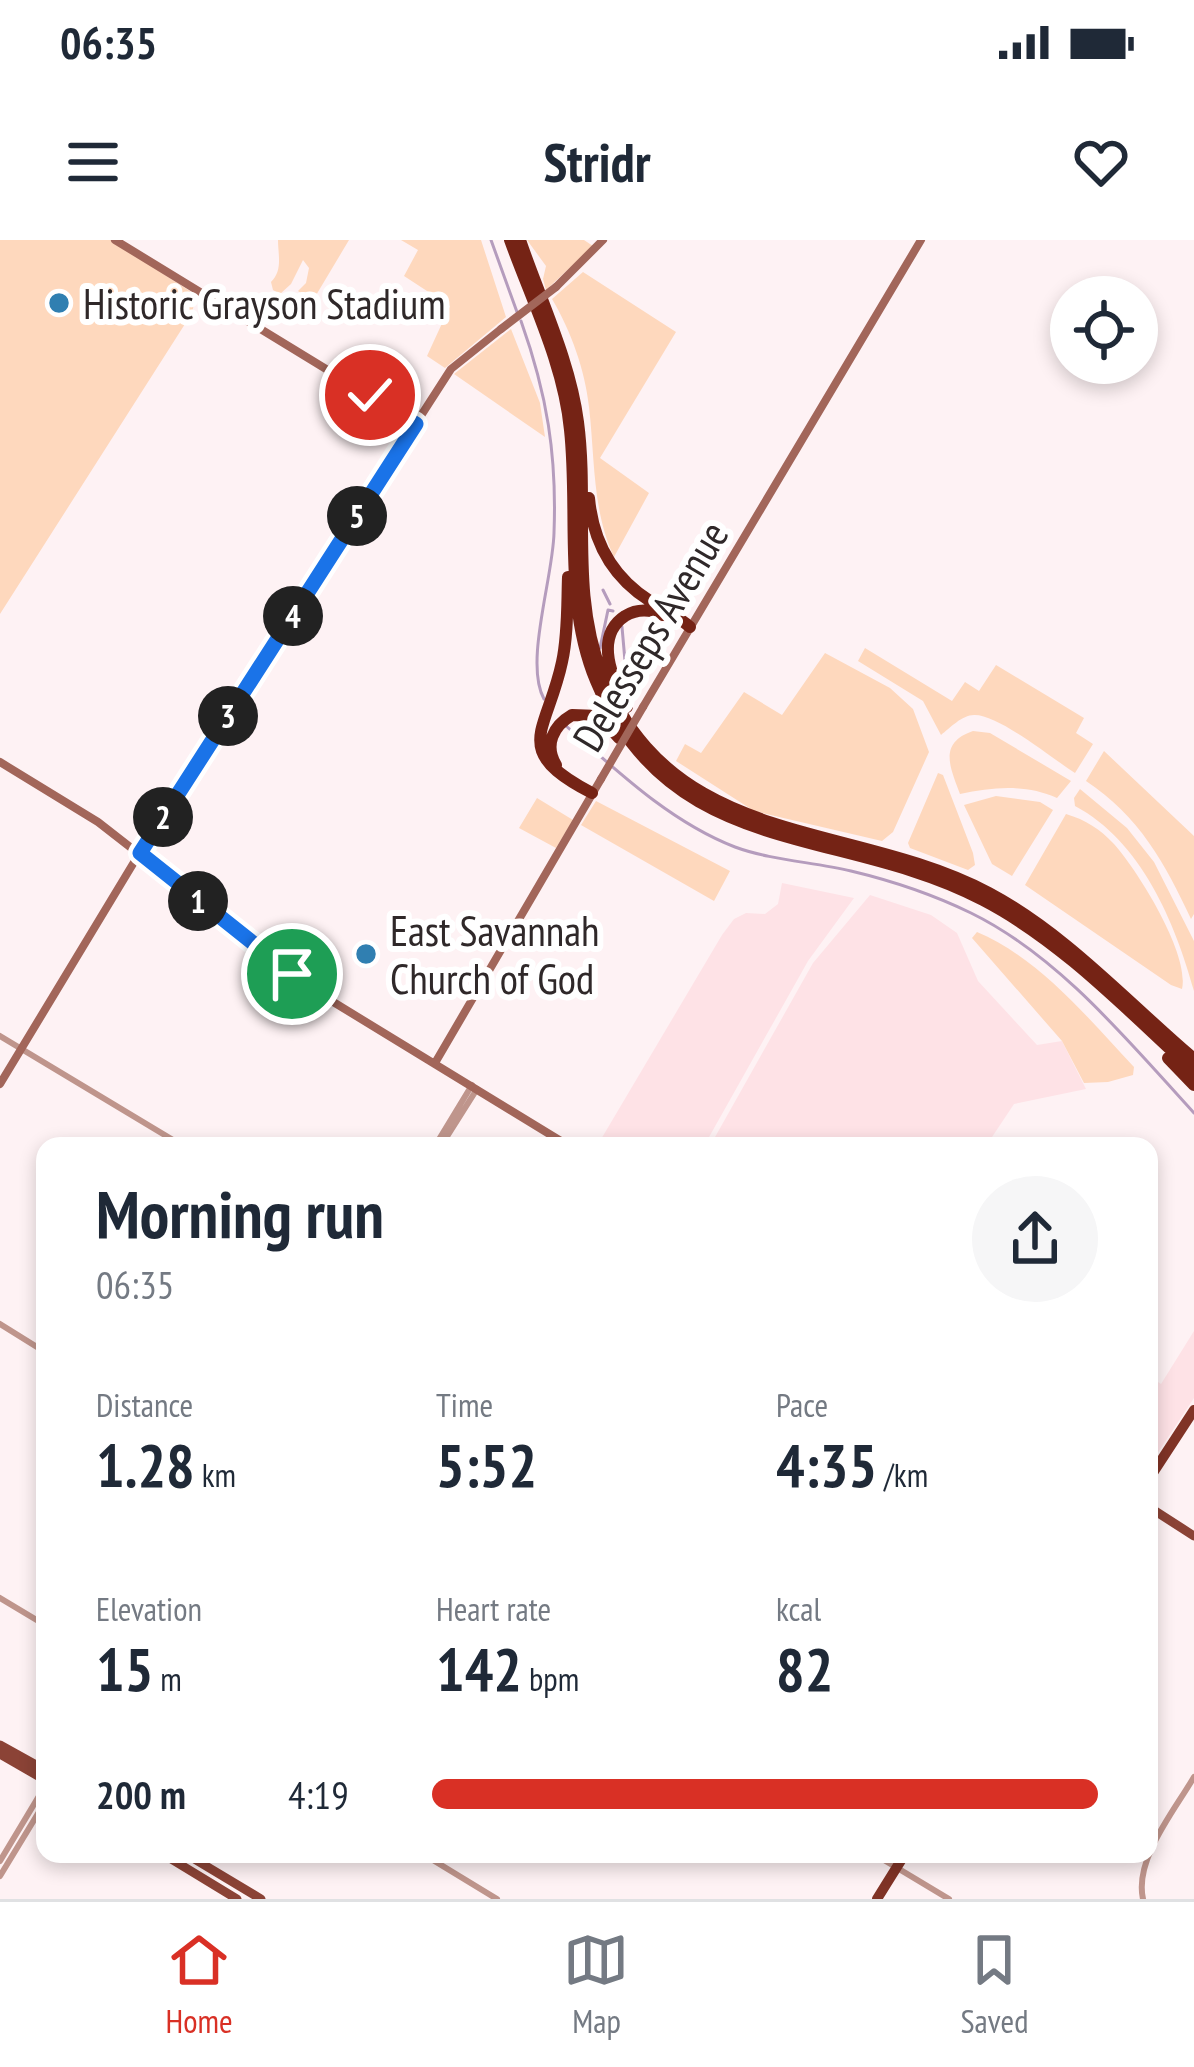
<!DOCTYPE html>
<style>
body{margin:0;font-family:"PT Sans Narrow",sans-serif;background:#f6f6f7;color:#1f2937;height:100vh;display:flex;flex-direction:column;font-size:45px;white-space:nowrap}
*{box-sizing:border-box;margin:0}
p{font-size:39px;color:#747a83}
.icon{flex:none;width:66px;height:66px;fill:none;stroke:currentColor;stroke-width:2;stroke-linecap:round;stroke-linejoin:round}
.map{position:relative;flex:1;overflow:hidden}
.panel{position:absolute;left:36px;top:897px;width:1122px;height:726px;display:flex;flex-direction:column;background:#fff;border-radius:24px;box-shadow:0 6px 18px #0003}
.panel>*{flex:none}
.fabs{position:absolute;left:1050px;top:36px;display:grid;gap:24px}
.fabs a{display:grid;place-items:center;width:108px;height:108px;border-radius:50%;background:#fff;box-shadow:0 6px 18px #0003;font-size:60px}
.pin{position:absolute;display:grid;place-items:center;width:102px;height:102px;color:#fff;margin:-51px;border:6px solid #fff;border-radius:50%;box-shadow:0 3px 12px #0007}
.km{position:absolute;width:60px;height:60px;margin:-30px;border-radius:50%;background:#222;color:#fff;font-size:33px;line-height:60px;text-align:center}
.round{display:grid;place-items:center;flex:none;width:126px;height:126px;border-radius:63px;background:#f6f6f7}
.overview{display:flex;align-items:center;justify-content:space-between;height:204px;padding:0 60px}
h1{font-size:66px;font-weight:600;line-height:90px}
.metrics{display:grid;grid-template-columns:repeat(3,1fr);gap:18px;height:204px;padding:12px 60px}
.metrics div{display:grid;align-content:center}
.metrics b{font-size:60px;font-weight:600}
.metrics small{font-size:33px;font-weight:400}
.metrics p{font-size:33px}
ul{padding:0 60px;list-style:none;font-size:39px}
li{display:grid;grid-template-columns:192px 144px 1fr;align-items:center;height:90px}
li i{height:30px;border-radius:15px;background:#d93025}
.status{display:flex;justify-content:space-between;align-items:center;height:84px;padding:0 60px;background:#fff;direction:ltr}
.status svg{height:33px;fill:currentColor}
header{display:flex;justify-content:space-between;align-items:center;height:156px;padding:0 60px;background:#fff;font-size:54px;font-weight:600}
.tab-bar{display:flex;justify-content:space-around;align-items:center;height:168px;border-top:3px solid #e0e1e3;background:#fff;font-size:33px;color:#747a83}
.tab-bar a{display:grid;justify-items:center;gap:6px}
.tab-bar .active{color:#d93025}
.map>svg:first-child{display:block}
.built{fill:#fee2e6}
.green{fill:#fed8bd}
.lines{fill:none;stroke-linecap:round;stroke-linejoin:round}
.stream{stroke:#b59cbd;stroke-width:3}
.tertiary{stroke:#bf958c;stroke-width:6}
.secondary{stroke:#a2665a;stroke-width:8}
.primary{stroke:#8b4336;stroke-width:9}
.trunk{stroke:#803326;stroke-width:10}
.motorway{stroke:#752315;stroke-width:12}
.secondary-bridge{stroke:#a2665a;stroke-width:8}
.route-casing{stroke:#fff;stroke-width:24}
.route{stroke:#1a73e8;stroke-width:15}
.poi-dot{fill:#307fb1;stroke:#fff;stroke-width:4.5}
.labels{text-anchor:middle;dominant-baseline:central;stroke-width:12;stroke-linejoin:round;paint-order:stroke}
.poi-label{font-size:42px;fill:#2f2829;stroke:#fff;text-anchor:start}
.street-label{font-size:42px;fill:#2f2829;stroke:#fff}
</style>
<div class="status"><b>06:35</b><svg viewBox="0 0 49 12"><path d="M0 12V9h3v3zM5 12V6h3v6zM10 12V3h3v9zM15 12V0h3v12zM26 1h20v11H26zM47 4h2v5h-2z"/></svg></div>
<header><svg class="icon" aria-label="menu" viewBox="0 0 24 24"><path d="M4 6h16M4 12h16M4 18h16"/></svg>Stridr<svg class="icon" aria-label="heart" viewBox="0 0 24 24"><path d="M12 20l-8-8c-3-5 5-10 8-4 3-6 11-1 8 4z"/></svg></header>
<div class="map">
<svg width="1194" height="1659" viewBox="0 0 1194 1659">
<rect width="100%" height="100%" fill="#fef2f4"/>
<path class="built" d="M 782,643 L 854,658 L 808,721 L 704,906 L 597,906 L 722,695 L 734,679 L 746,673 L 765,674 L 778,664 Z
M 870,655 L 931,675 L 957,693 L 978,741 L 1037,805 L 1062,801 L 1086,849 L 1014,864 L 986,906 L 710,906 L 813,723 Z
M 1194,1091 L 1194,1158 L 1149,1226 L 1149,1136 L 1161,1144 Z"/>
<path class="green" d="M 0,0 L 111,0 L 196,55 L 192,73 L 0,374 Z
M 278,0 L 349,0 L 312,62 L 298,51 L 306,43 L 309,28 L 303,20 L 291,44 L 280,54 L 273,50 L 271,42 C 283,30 278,15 278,0 Z
M 401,0 L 481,0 L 506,77 L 445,128 L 427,116 L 450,66 L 404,36 L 418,10 Z
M 527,0 L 584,0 L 593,6 L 546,50 L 543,39 L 546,26 Z
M 583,32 L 676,92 L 600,218 L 649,253 L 614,317 C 592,270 595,218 589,167 C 585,130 571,91 552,59 Z
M 511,89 L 540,163 L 545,197 L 454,134 Z
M 865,408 L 952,461 L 965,442 L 979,451 L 996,425 L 1084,478 L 1076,493 L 1093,504 L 1075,533 C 1053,519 998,474 974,475 C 962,475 950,488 941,495 L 923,461 L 858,421 Z
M 825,413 L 890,448 L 913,469 L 929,512 L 893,592 L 882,601 L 754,571 L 676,521 L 685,504 L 701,513 L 744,452 L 782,475 Z
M 973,491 L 990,493 L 1071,541 L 1057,558 C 1025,544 994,547 960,554 C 950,527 938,503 973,491 Z
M 1104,511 L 1194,596 L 1194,674 L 1191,679 C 1165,623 1139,576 1086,541 Z
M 938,533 L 943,535 L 973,613 L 975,625 L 968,630 L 910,608 L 908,603 Z
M 1080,549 L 1127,588 L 1154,622 L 1194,701 L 1194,751 C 1175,682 1141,601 1075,566 L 1074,558 Z
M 996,556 L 1040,562 L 1053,570 L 1012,636 L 992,624 L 964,565 Z
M 537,558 L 573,580 L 556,608 L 519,588 Z
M 596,561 L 730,631 L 714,661 L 581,585 Z
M 1066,574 C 1086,580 1100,589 1114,604 C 1138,631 1190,714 1182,749 L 1171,745 L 1025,645 Z
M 977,692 C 1039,718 1089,779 1134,827 L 1133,835 L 1108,842 L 1084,843 L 1062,801 L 972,698 Z"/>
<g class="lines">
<path class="stream" d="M 491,0 L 517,72
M 521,81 C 547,154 557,215 554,293 C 553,338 524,423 544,459
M 603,350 L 610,364
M 622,387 L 628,455
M 600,408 L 608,370 L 613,371
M 565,485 C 616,530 670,582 735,607 C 770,620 813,622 851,631 C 893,641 932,654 971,673 C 1059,716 1129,802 1194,873
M 593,504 L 603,491"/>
<path class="tertiary" d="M 0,796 L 183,906
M 435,906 L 472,845
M 441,906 L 477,849
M 0,1084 L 45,1112
M 0,1358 L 45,1385
M 423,1614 L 497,1659
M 874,1614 L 949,1659
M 0,1621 L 45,1546
M 0,1636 L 45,1562
M 1143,1659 C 1134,1619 1175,1570 1194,1537"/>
<path class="secondary" d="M 115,0 L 416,184
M 556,47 L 603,0
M 643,467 L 921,0
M 0,522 L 98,582 L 312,749 L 569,906
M 435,823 L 601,539
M 0,844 L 142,609 L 451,129 L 501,89"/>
<path class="primary" d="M 1149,1267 L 1194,1296
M 0,1505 L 45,1530
M 0,1514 L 45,1540
M 163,1614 L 237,1659
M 186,1614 L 261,1659"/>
<path class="trunk" d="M 1149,1239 L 1194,1170
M 877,1659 L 905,1614"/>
<path class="motorway" d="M 510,0 C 532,61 564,125 570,190 C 579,274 563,362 596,441 C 671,621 841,585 983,660 C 1062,701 1129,772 1194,831
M 520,0 C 540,59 570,120 578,182 C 589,265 570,353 602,434 C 673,611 849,579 989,653 C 1066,694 1128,763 1194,819
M 589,258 C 593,302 612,337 650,361 C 663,370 678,376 690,387
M 568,337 C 567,365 568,395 562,422 C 547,493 509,510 592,553
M 627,467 C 613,440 593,397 625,376 C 638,368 650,369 663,375
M 556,525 C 544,505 553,486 572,475 L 599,476 L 619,498
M 1168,818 L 1194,845"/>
<path class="secondary-bridge" d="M 501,89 L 556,47
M 601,539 L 643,467"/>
</g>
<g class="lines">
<defs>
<path id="route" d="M 292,734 L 140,613 L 416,184 L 370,155"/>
</defs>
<use href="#route" class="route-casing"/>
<use href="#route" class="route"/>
</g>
<g class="poi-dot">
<circle cx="59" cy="63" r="12"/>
<circle cx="366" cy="714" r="12"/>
</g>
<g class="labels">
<g class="poi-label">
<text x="83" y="63">Historic Grayson Stadium</text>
<text x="390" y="690">East Savannah<tspan x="390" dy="48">Church of God</tspan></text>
</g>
<g class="street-label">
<text transform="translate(650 396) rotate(-59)">Delesseps Avenue</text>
</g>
</g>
</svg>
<div class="fabs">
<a><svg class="icon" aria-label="locate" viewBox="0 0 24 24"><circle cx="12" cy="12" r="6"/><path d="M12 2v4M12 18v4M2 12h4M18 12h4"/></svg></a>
</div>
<div class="pin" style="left:292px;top:734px;background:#1e9e55"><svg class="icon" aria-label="arrive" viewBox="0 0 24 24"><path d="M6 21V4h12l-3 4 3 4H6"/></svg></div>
<div class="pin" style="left:370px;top:155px;background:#d93025"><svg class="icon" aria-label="check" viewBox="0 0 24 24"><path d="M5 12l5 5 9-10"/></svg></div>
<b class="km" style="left:198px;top:661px">1</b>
<b class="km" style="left:163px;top:577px">2</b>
<b class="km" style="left:228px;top:476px">3</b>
<b class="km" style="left:293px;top:376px">4</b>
<b class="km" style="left:357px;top:276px">5</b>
<section class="panel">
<div class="overview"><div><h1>Morning run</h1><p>06:35</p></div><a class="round"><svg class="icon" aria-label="share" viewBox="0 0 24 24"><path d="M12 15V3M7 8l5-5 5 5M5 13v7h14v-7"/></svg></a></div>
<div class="metrics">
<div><p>Distance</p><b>1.28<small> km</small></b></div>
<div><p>Time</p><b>5:52</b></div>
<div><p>Pace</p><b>4:35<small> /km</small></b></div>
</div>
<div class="metrics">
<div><p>Elevation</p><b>15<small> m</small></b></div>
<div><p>Heart rate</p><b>142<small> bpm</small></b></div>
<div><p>kcal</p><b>82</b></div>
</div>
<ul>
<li><b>200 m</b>4:19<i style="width:100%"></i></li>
</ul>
</section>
</div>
<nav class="tab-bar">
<a class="active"><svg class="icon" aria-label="home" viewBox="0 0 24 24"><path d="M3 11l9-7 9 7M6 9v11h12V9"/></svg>Home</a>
<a><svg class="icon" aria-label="map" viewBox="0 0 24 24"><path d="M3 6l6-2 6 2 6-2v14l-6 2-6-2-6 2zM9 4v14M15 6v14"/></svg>Map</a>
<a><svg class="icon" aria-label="saved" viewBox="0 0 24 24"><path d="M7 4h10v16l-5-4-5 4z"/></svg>Saved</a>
</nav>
